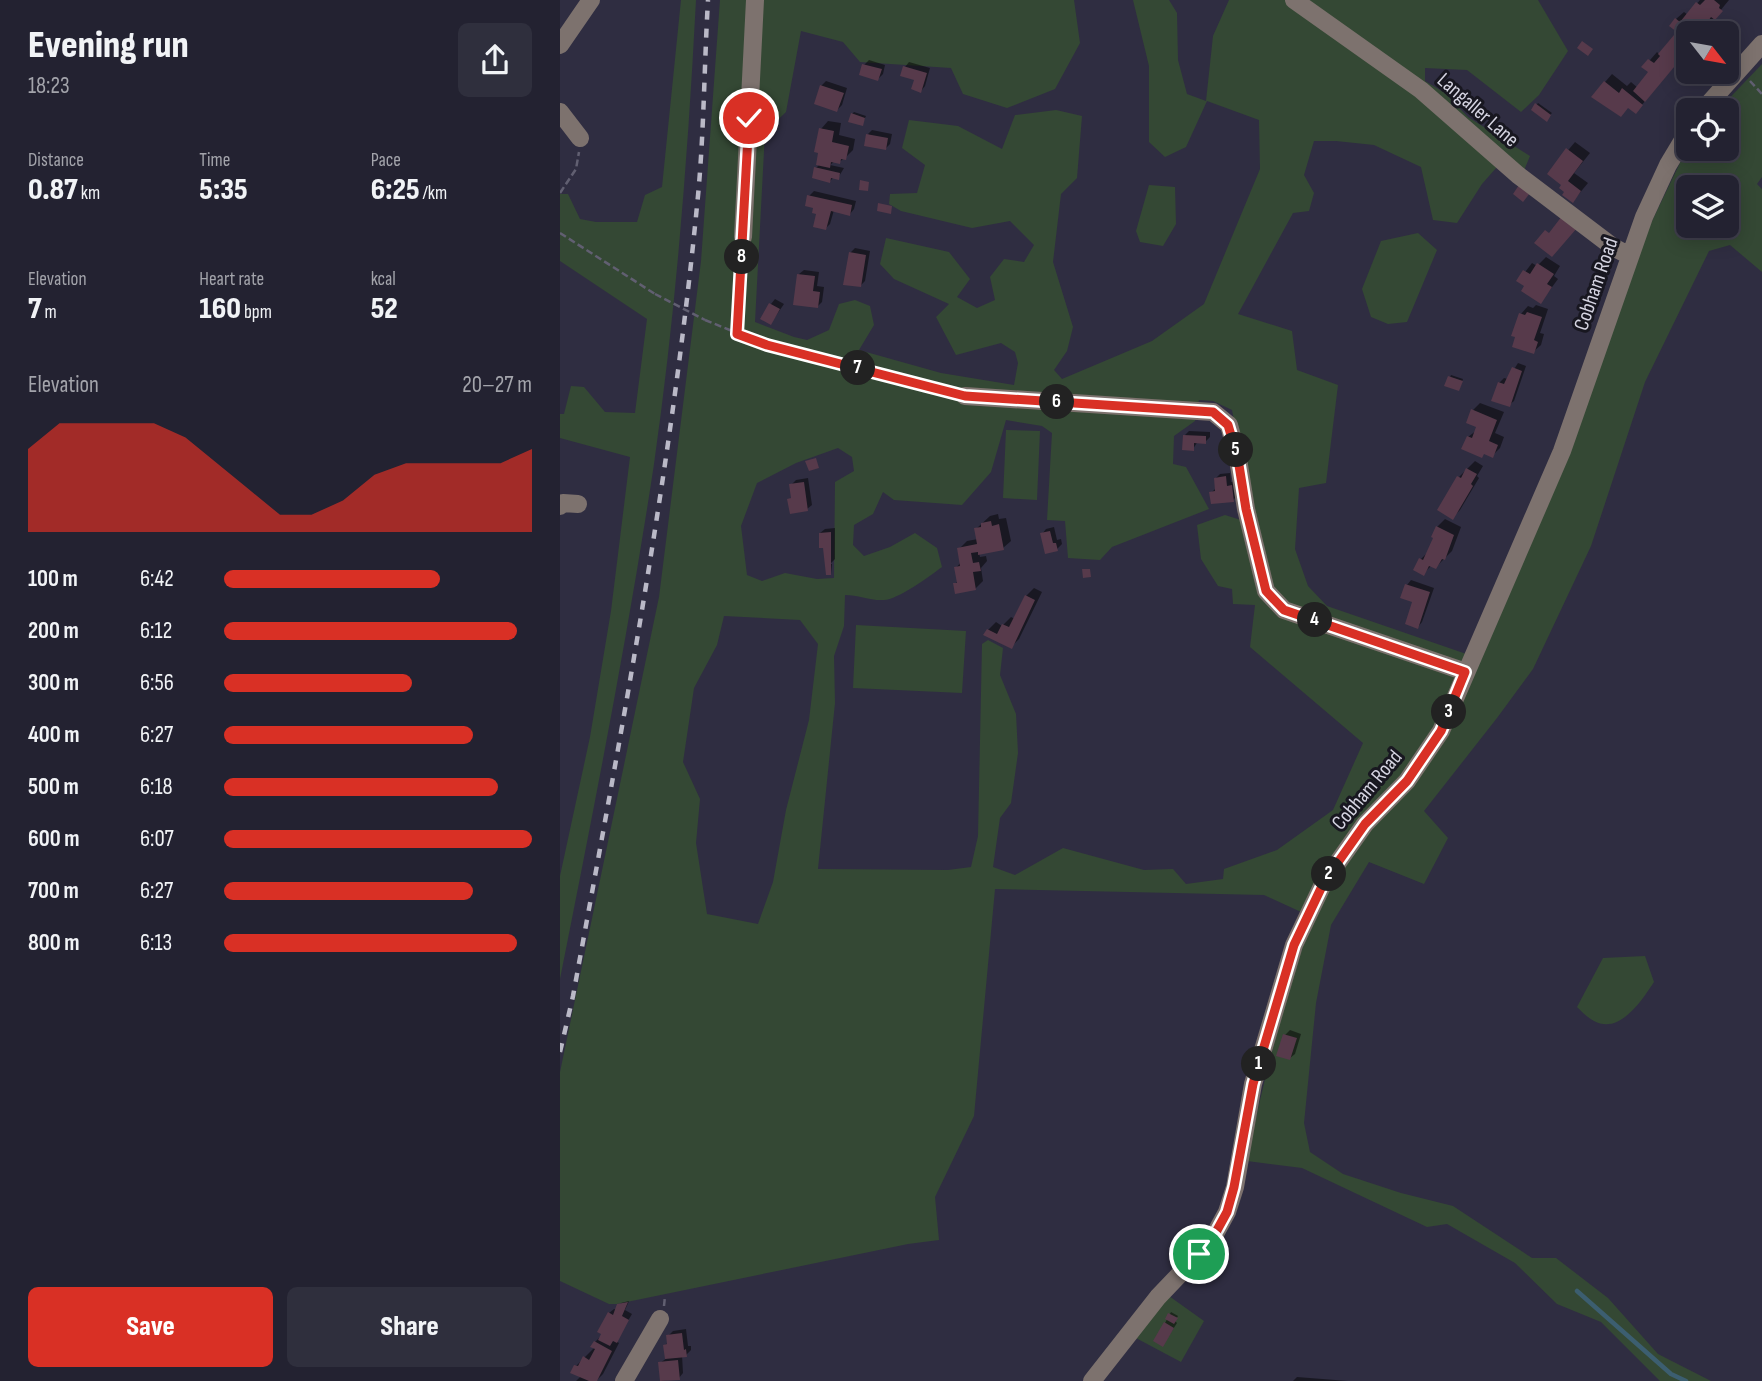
<!DOCTYPE html>
<meta charset="utf-8">
<style>
body{margin:0;font-family:"Sofia Sans Condensed",sans-serif;background:#2f2f3d;color:#f1f3f6;height:100vh;display:flex;flex-direction:column;font-size:26px;white-space:nowrap}
*{box-sizing:border-box;margin:0}
p{font-size:23px;color:#a3a4ab}
.icon{flex:none;width:38px;height:38px;fill:none;stroke:currentColor;stroke-width:2;stroke-linecap:round;stroke-linejoin:round}
.map{position:relative;flex:1;overflow:hidden}
.panel{display:flex;flex-direction:column;background:#232231;width:560px}
.panel>*{flex:none}
.needle{width:46px;rotate:121deg}
.fabs{position:absolute;left:1116px;top:21px;display:grid;gap:14px}
.fabs a{display:grid;place-items:center;width:63px;height:63px;border-radius:10px;background:#232231;box-shadow:0 4px 18px #0003,0 0 0 2px #403f4d;font-size:35px}
.pin{position:absolute;display:grid;place-items:center;width:60px;height:60px;color:#fff;margin:-30px;border:4px solid #fff;border-radius:50%;box-shadow:0 2px 7px #0007}
.km{position:absolute;width:35px;height:35px;margin:-18px;border-radius:50%;background:#222;color:#fff;font-size:19px;line-height:35px;text-align:center}
.round{display:grid;place-items:center;flex:none;width:74px;height:74px;border-radius:10px;background:#2f2f3d}
.summary{display:flex;align-items:center;justify-content:space-between;height:119px;padding:0 28px}
h1{font-size:38px;font-weight:800;line-height:52px}
.stats{display:grid;grid-template-columns:repeat(3,1fr);gap:10px;height:119px;padding:7px 28px}
.stats div{display:grid;align-content:center}
.stats b{font-size:30px;font-weight:800}
.stats small{font-size:19px;font-weight:400}
.stats p{font-size:19px}
.chart{height:196px;padding:14px 28px}
.chart p{display:flex;justify-content:space-between}
.chart svg{width:100%;height:126px;margin-top:7px;fill:#d93025;opacity:.7}
.primary-button{display:flex;gap:14px;margin-top:auto;padding:14px 28px}
.primary-button a{flex:1;height:80px;border-radius:10px;background:#d93025;color:#fff;font-size:28px;font-weight:800;line-height:80px;text-align:center}
.primary-button a+a{background:#2f2f3d;color:#f1f3f6}
ul{padding:0 28px;list-style:none;font-size:23px}
li{display:grid;grid-template-columns:112px 84px 1fr;align-items:center;height:52px}
li i{height:18px;border-radius:9px;background:#d93025}
main{display:flex;flex:1;min-height:0}
.map>svg:first-child{display:block}
.green{fill:#344834;fill-rule:evenodd}
.shadow{fill:#0007}
.lines{fill:none;stroke-linecap:round;stroke-linejoin:round}
.stream{stroke:#3c5e70;stroke-width:4.5}
.building{fill:#573a4b}
.path{stroke:#615f71;stroke-width:2.5;stroke-dasharray:7 3.5;stroke-linecap:butt}
.minor{stroke:#7d726e;stroke-width:18}
.rail{stroke:#bab9c7;stroke-width:4.5;stroke-dasharray:9 9;stroke-linecap:butt}
.path-bridge{stroke:#615f71;stroke-width:2.5;stroke-dasharray:7 3.5;stroke-linecap:butt}
.route-casing{stroke:#fff;stroke-width:14}
.route{stroke:#d93025;stroke-width:9}
.labels{text-anchor:middle;dominant-baseline:central;stroke-width:6;stroke-linejoin:round;paint-order:stroke}
.street-label{font-size:21px;fill:#d5d4e1;stroke:#181720}
</style>
<main>
<section class="panel">
<div class="summary"><div><h1>Evening run</h1><p>18:23</p></div><a class="round"><svg class="icon" aria-label="share" viewBox="0 0 24 24"><path d="M12 15V3M7 8l5-5 5 5M5 13v7h14v-7"/></svg></a></div>
<div class="stats">
<div><p>Distance</p><b>0.87<small> km</small></b></div>
<div><p>Time</p><b>5:35</b></div>
<div><p>Pace</p><b>6:25<small> /km</small></b></div>
</div>
<div class="stats">
<div><p>Elevation</p><b>7<small> m</small></b></div>
<div><p>Heart rate</p><b>160<small> bpm</small></b></div>
<div><p>kcal</p><b>52</b></div>
</div>
<div class="chart"><p><span>Elevation</span>20–27 m</p>
<svg viewBox="0 0 160 44" preserveAspectRatio="none"><path d="M0 44V15L10 6L20 6L30 6L40 6L50 11L60 20L70 29L80 38L90 38L100 33L110 24L120 20L130 20L140 20L150 20L160 15V44z"/></svg>
</div>
<ul>
<li><b>100 m</b>6:42<i style="width:70%"></i></li>
<li><b>200 m</b>6:12<i style="width:95%"></i></li>
<li><b>300 m</b>6:56<i style="width:61%"></i></li>
<li><b>400 m</b>6:27<i style="width:81%"></i></li>
<li><b>500 m</b>6:18<i style="width:89%"></i></li>
<li><b>600 m</b>6:07<i style="width:100%"></i></li>
<li><b>700 m</b>6:27<i style="width:81%"></i></li>
<li><b>800 m</b>6:13<i style="width:95%"></i></li>
</ul>
<div class="primary-button"><a>Save</a><a>Share</a></div>
</section>
<div class="map">
<svg width="1202" height="1381" viewBox="0 0 1202 1381">
<rect width="100%" height="100%" fill="#2f2d41"/>
<path class="green" d="M 121,0 L 136,0 C 128,155 116,310 94,464 C 68,636 34,808 0,979 L 0,876 L 30,737 L 51,611 L 70,457 L 0,438 L 0,414 L 4,414 L 11,386 L 24,387 L 45,412 L 75,413 L 87,319 L 0,261 L 0,194 L 8,194 L 20,219 L 36,222 L 77,222 L 85,195 L 102,187 Z
M 160,0 L 514,0 L 520,43 L 495,89 L 447,108 L 403,94 L 391,68 L 300,62 L 283,42 L 241,31 L 226,112 L 205,132 L 195,322 L 234,337 L 247,340 L 269,330 L 279,304 L 295,300 L 310,306 L 314,325 L 299,350 L 381,373 L 454,385 L 458,363 L 455,352 L 441,343 L 396,355 L 376,317 L 389,304 L 334,279 L 320,264 L 326,238 L 389,252 L 410,279 L 397,297 L 417,308 L 435,300 L 430,277 L 444,259 L 464,262 L 474,245 L 450,221 L 412,228 L 341,211 L 329,204 L 330,194 L 357,193 L 365,165 L 342,148 L 349,120 L 398,126 L 442,149 L 455,115 L 496,110 L 522,116 L 517,178 L 501,194 L 493,262 L 513,327 L 507,351 L 494,370 L 502,379 L 592,341 L 644,304 L 700,169 L 699,120 L 647,101 L 626,147 L 605,157 L 589,142 L 589,66 L 573,0 L 609,0 L 617,13 L 618,60 L 627,94 L 646,101 L 653,36 L 669,0 L 978,0 L 1008,51 L 979,95 L 961,112 L 907,70 L 865,68 L 865,81 L 885,93 L 908,117 L 970,156 L 963,173 L 944,159 L 922,184 L 897,223 L 873,220 L 861,167 L 814,145 L 776,141 L 754,141 L 744,175 L 754,193 L 749,211 L 733,213 L 678,314 L 732,331 L 737,370 L 778,385 L 766,483 L 739,488 L 735,549 L 748,586 L 767,606 L 918,658 L 1075,256 L 1120,163 L 1130,149 L 1167,149 L 1167,110 L 1158,110 L 1202,64 L 1202,177 L 1197,184 L 1202,189 L 1202,272 L 1170,245 L 1149,251 L 1085,382 L 1031,546 L 973,669 L 937,718 L 864,811 L 888,838 L 864,884 L 809,862 L 771,925 L 756,1003 L 744,1123 L 750,1152 L 783,1174 L 841,1193 L 893,1206 L 972,1258 L 996,1258 L 1048,1298 L 1098,1354 L 1151,1381 L 1100,1381 L 1041,1322 L 997,1304 L 955,1263 L 887,1224 L 867,1227 L 742,1168 L 687,1161 C 703,1078 726,997 752,917 L 704,895 L 435,889 L 414,1116 L 375,1197 L 379,1240 L 348,1244 L 57,1304 L 49,1304 L 0,1281 L 0,1072 L 99,597 L 141,261 ZM 1129,187 L 1167,187 L 1167,226 L 1129,226 ZM 639,400 L 653,401 L 672,410 L 708,586 L 705,602 L 688,536 L 681,520 L 665,515 L 637,525 L 641,559 L 658,586 L 672,589 L 673,604 L 695,605 L 690,647 L 803,743 L 773,810 L 717,850 L 664,869 L 663,879 L 626,884 L 613,869 L 584,870 L 503,848 L 455,875 L 433,867 L 440,818 L 451,803 L 458,753 L 456,714 L 440,675 L 443,648 L 428,640 L 422,644 L 418,836 L 411,867 L 388,870 L 258,869 L 275,703 L 274,656 L 284,626 L 285,595 C 298,595 311,601 324,600 C 337,600 370,576 382,567 L 377,548 L 355,533 L 330,547 L 304,556 L 293,545 L 294,525 L 313,514 L 323,492 L 334,500 L 402,505 L 431,472 L 446,420 L 482,426 L 492,433 L 487,520 L 505,521 L 508,558 L 540,560 L 552,547 L 649,509 L 626,467 L 613,464 L 614,436 L 635,421 ZM 278,448 L 292,457 L 294,471 L 275,482 L 274,578 L 257,579 L 225,573 L 202,581 L 187,575 L 181,526 L 197,483 L 236,463 ZM 164,616 L 240,620 L 258,644 L 249,720 L 226,810 L 213,882 L 198,924 L 147,914 L 136,843 L 140,799 L 123,762 L 134,688 L 157,645 Z
M 589,185 L 615,187 L 616,224 L 603,246 L 580,242 L 576,231 Z
M 858,233 L 877,250 L 847,322 L 828,324 L 811,317 L 802,289 L 821,241 Z
M 446,430 L 480,431 L 477,500 L 443,498 Z
M 296,625 L 406,631 L 402,693 L 293,688 Z
M 1085,956 L 1094,982 C 1082,1000 1060,1035 1034,1021 C 1028,1018 1022,1012 1017,1007 L 1043,958 Z
M 609,1296 L 644,1321 L 621,1362 L 574,1337 Z"/>
<path class="shadow" d="M 1140,0 L 1169,0 L 1146,28 L 1149,30 L 1146,33 L 1129,33 L 1129,48 L 1076,112 L 1069,106 L 1033,96 L 1052,74 L 1067,86 L 1071,82 L 1078,88 L 1090,72 L 1084,67 L 1097,52 L 1100,55 L 1119,32 L 1116,19 L 1124,12 L 1128,15 Z
M 309,60 L 325,65 L 323,74 L 318,79 L 304,65 Z
M 349,62 L 370,68 L 365,86 L 361,91 L 356,79 L 345,67 Z
M 266,81 L 287,88 L 282,105 L 277,110 L 261,86 Z
M 978,103 L 992,113 L 986,119 L 973,109 Z
M 294,112 L 306,116 L 302,124 L 292,114 Z
M 268,121 L 281,123 L 279,135 L 295,139 L 293,150 L 285,158 L 279,162 L 275,161 L 270,165 L 284,168 L 278,178 L 274,177 L 270,181 L 256,168 L 260,164 L 261,129 Z
M 312,130 L 332,134 L 330,144 L 325,149 L 308,134 Z
M 1015,142 L 1030,153 L 1014,173 L 1028,183 L 1013,201 L 1004,184 L 989,173 Z
M 254,191 L 296,201 L 294,209 L 290,214 L 274,210 L 270,224 L 266,228 L 249,196 Z
M 295,248 L 310,251 L 305,281 L 300,286 L 290,253 Z
M 986,257 L 1000,266 L 994,276 L 998,279 L 981,302 L 967,285 L 959,280 L 972,263 L 977,266 Z
M 244,270 L 259,272 L 257,286 L 264,287 L 262,302 L 258,306 L 239,274 Z
M 215,299 L 224,304 L 211,323 L 211,304 Z
M 976,305 L 988,309 L 980,333 L 984,334 L 981,345 L 973,352 L 961,314 L 968,306 L 973,308 Z
M 958,363 L 966,366 L 954,401 L 949,405 L 939,383 L 944,378 L 948,379 Z
M 891,375 L 903,379 L 900,387 L 887,385 Z
M 920,403 L 944,412 L 935,433 L 944,437 L 940,448 L 932,456 L 908,437 L 917,430 L 913,410 Z
M 629,431 L 650,432 L 650,437 L 645,442 L 638,441 L 633,449 L 625,435 Z
M 915,461 L 923,466 L 917,476 L 919,478 L 900,510 L 893,517 L 899,477 Z
M 670,473 L 671,482 L 676,481 L 678,495 L 673,500 L 651,493 L 657,487 L 656,478 L 660,474 Z
M 248,478 L 252,505 L 247,509 L 229,500 L 233,496 L 231,485 L 236,480 Z
M 438,514 L 439,519 L 446,518 L 451,541 L 443,548 L 419,553 L 420,557 L 426,556 L 427,561 L 421,568 L 423,581 L 415,589 L 395,584 L 398,581 L 396,568 L 401,562 L 399,549 L 407,541 L 418,539 L 416,529 L 430,516 Z
M 885,519 L 901,527 L 892,551 L 876,567 L 872,565 L 864,573 L 861,559 L 869,551 L 877,527 Z
M 494,527 L 497,540 L 501,539 L 502,544 L 497,549 L 482,534 L 486,529 Z
M 275,528 L 275,559 L 270,564 L 272,564 L 271,574 L 260,533 L 265,529 Z
M 851,580 L 874,588 L 862,622 L 858,627 L 855,601 L 847,585 Z
M 474,588 L 482,592 L 459,639 L 451,647 L 428,630 L 436,622 L 442,626 L 451,617 L 455,619 L 466,596 Z
M 730,1030 L 741,1034 L 735,1054 L 730,1058 L 725,1035 Z
M 69,1301 L 65,1310 L 72,1314 L 56,1341 L 59,1343 L 43,1374 L 36,1381 L 16,1381 L 21,1376 L 16,1366 L 35,1347 L 35,1342 L 43,1334 L 49,1313 L 54,1309 L 57,1310 L 61,1303 Z
M 611,1312 L 618,1316 L 615,1321 L 617,1323 L 603,1345 L 605,1323 Z
M 126,1329 L 128,1346 L 131,1346 L 131,1350 L 126,1355 L 122,1355 L 123,1373 L 119,1378 L 102,1381 L 100,1363 L 107,1358 L 105,1345 L 109,1342 L 108,1336 L 113,1331 Z
M 737,1377 L 788,1381 L 733,1381 Z"/>
<g class="lines">
<path class="stream" d="M 1017,1291 L 1111,1374 L 1126,1381"/>
</g>
<path class="building" d="M 1145,0 L 1154,0 L 1160,5 L 1159,8 L 1163,11 L 1155,20 L 1151,17 L 1147,23 L 1149,25 L 1142,33 L 1129,33 L 1129,41 L 1109,26 L 1115,18 L 1120,22 L 1136,2 L 1140,5 Z
M 1114,35 L 1129,49 L 1085,102 L 1073,91 L 1088,72 L 1081,67 L 1088,59 L 1094,63 L 1100,56 L 1098,54 Z
M 1022,41 L 1033,49 L 1028,56 L 1017,48 Z
M 302,64 L 322,69 L 318,81 L 299,75 Z
M 343,66 L 367,73 L 361,93 L 351,89 L 354,80 L 340,76 Z
M 1044,81 L 1059,93 L 1062,88 L 1083,105 L 1076,114 L 1068,108 L 1061,117 L 1031,97 Z
M 260,85 L 284,93 L 277,112 L 254,104 Z
M 975,103 L 991,115 L 987,122 L 971,110 Z
M 291,113 L 305,118 L 303,126 L 288,122 Z
M 259,128 L 274,131 L 272,142 L 289,146 L 286,160 L 281,159 L 280,164 L 271,162 L 270,168 L 256,165 L 258,153 L 254,152 Z
M 306,134 L 328,138 L 326,150 L 304,146 Z
M 1006,148 L 1023,161 L 1008,181 L 1021,191 L 1013,203 L 1002,195 L 1004,192 L 999,188 L 1001,185 L 987,174 Z
M 254,167 L 280,173 L 279,180 L 271,178 L 270,183 L 252,178 Z
M 300,180 L 309,182 L 308,191 L 299,190 Z
M 959,185 L 970,193 L 963,202 L 953,194 Z
M 247,195 L 292,205 L 290,216 L 271,211 L 266,230 L 253,227 L 256,214 L 252,213 L 253,208 L 245,206 Z
M 318,203 L 332,206 L 331,214 L 317,211 Z
M 1002,216 L 1017,228 L 992,257 L 974,243 L 985,230 L 989,233 Z
M 289,252 L 306,255 L 301,287 L 283,285 Z
M 977,263 L 994,274 L 987,284 L 992,287 L 981,304 L 961,291 L 964,286 L 956,281 L 963,270 L 970,274 Z
M 237,274 L 255,276 L 253,291 L 260,292 L 258,308 L 233,305 Z
M 209,303 L 220,309 L 211,325 L 200,319 Z
M 967,312 L 982,317 L 974,340 L 978,342 L 974,354 L 952,347 L 955,337 L 951,336 L 959,313 L 965,315 Z
M 952,367 L 962,371 L 950,407 L 931,401 L 938,382 L 944,384 Z
M 888,376 L 903,381 L 899,391 L 884,386 Z
M 911,409 L 937,420 L 929,441 L 938,445 L 933,458 L 924,454 L 922,458 L 901,449 L 907,436 L 912,438 L 916,427 L 906,423 Z
M 623,435 L 646,436 L 646,444 L 634,443 L 634,451 L 622,450 Z
M 256,458 L 259,468 L 249,471 L 245,461 Z
M 906,468 L 917,474 L 911,484 L 913,486 L 893,520 L 877,510 L 897,476 L 901,478 Z
M 666,476 L 667,486 L 672,485 L 674,502 L 651,504 L 649,492 L 655,491 L 654,478 Z
M 244,482 L 248,511 L 230,514 L 227,499 L 231,498 L 229,484 Z
M 431,521 L 432,526 L 439,524 L 444,550 L 418,555 L 418,552 L 411,553 L 413,563 L 419,562 L 421,571 L 413,572 L 416,590 L 395,594 L 393,583 L 397,583 L 394,567 L 400,566 L 397,548 L 417,544 L 414,528 L 421,527 L 421,523 Z
M 876,526 L 894,535 L 885,560 L 882,559 L 876,569 L 869,566 L 864,576 L 853,570 L 859,558 L 863,560 L 873,538 L 871,537 Z
M 490,531 L 493,543 L 496,543 L 498,551 L 485,554 L 480,533 Z
M 271,532 L 271,575 L 266,575 L 263,548 L 259,548 L 259,533 Z
M 522,569 L 530,569 L 531,577 L 523,578 Z
M 845,584 L 870,592 L 858,629 L 845,624 L 852,602 L 840,598 Z
M 465,595 L 475,600 L 452,649 L 423,635 L 427,629 L 437,634 L 442,624 L 449,627 Z
M 723,1034 L 737,1038 L 730,1060 L 716,1056 Z
M 68,1302 L 62,1316 L 69,1320 L 57,1343 L 53,1341 L 50,1346 L 38,1340 L 41,1334 L 37,1332 L 48,1312 L 53,1315 L 57,1304 Z
M 608,1313 L 618,1318 L 614,1324 L 605,1319 Z
M 604,1322 L 614,1328 L 603,1347 L 593,1341 Z
M 122,1333 L 124,1350 L 126,1349 L 127,1357 L 105,1359 L 103,1345 L 107,1344 L 106,1335 Z
M 34,1341 L 52,1351 L 37,1381 L 29,1381 L 10,1373 L 14,1365 L 18,1366 L 23,1356 L 29,1360 L 35,1349 L 30,1347 Z
M 118,1360 L 120,1380 L 100,1381 L 98,1362 Z"/>
<g class="lines">
<path class="path" d="M 1190,81 L 1202,94
M 0,193 L 16,169 L 19,152
M 0,233 L 95,294
M 145,320 L 207,345 L 392,392
M 177,334 L 182,253
M 104,1306 L 105,1296"/>
<path class="minor" d="M 734,0 L 861,90 L 958,175 L 1053,247 L 1070,256
M 0,45 L 31,0
M 1143,110 L 1202,44
M 0,112 L 20,138
M 183,237 L 195,0
M 405,396 L 653,412 L 669,425 L 678,459 L 686,509 L 706,591 L 724,610 L 906,672
M 0,506 L 3,503 L 18,504
M 64,1381 L 100,1319
M 532,1381 L 598,1297 L 639,1254 L 655,1234 L 667,1212 L 675,1187 L 693,1084 L 734,945 L 764,882 L 805,824 L 847,781 L 881,731 L 1002,451 L 1084,217 L 1108,165 L 1129,130"/>
<path class="rail" d="M 0,1052 L 13,996 C 61,734 111,472 137,206 C 144,138 144,69 148,0"/>
<path class="path-bridge" d="M 95,294 L 145,320"/>
</g>
<g class="lines">
<defs>
<path id="route" d="M 189,118 L 177,334 L 207,345 L 405,396 L 653,412 L 668,425 L 678,459 L 686,509 L 706,591 L 724,610 L 905,672 L 881,731 L 847,781 L 805,824 L 764,882 L 734,945 L 693,1084 L 674,1187 L 667,1212 L 655,1234 L 639,1254"/>
</defs>
<use href="#route" class="route-casing"/>
<use href="#route" class="route"/>
</g>
<g class="labels">
<g class="street-label">
<text transform="translate(918 110) rotate(41)">Langaller Lane</text>
<text transform="translate(1036 284) rotate(-71)">Cobham Road</text>
<text transform="translate(807 790) rotate(-50)">Cobham Road</text>
</g>
</g>
</svg>
<div class="fabs">
<a><svg class="needle" viewBox="-14 -14 28 28"><path d="M0-13l5 13h-10z" fill="#e53935"/><path d="M0 13l5-13h-10z" fill="#a3a4ab"/></svg></a>
<a><svg class="icon" aria-label="locate" viewBox="0 0 24 24"><circle cx="12" cy="12" r="6"/><path d="M12 2v4M12 18v4M2 12h4M18 12h4"/></svg></a>
<a><svg class="icon" aria-label="layers" viewBox="0 0 24 24"><path d="M12 4l9 5-9 5-9-5zM3 14l9 5 9-5"/></svg></a>
</div>
<div class="pin" style="left:639px;top:1254px;background:#1e9e55"><svg class="icon" aria-label="arrive" viewBox="0 0 24 24"><path d="M6 21V4h12l-3 4 3 4H6"/></svg></div>
<div class="pin" style="left:189px;top:118px;background:#d93025"><svg class="icon" aria-label="check" viewBox="0 0 24 24"><path d="M5 12l5 5 9-10"/></svg></div>
<b class="km" style="left:699px;top:1064px">1</b>
<b class="km" style="left:769px;top:874px">2</b>
<b class="km" style="left:889px;top:712px">3</b>
<b class="km" style="left:755px;top:620px">4</b>
<b class="km" style="left:676px;top:450px">5</b>
<b class="km" style="left:497px;top:402px">6</b>
<b class="km" style="left:298px;top:368px">7</b>
<b class="km" style="left:182px;top:257px">8</b>
</div>
</main>
